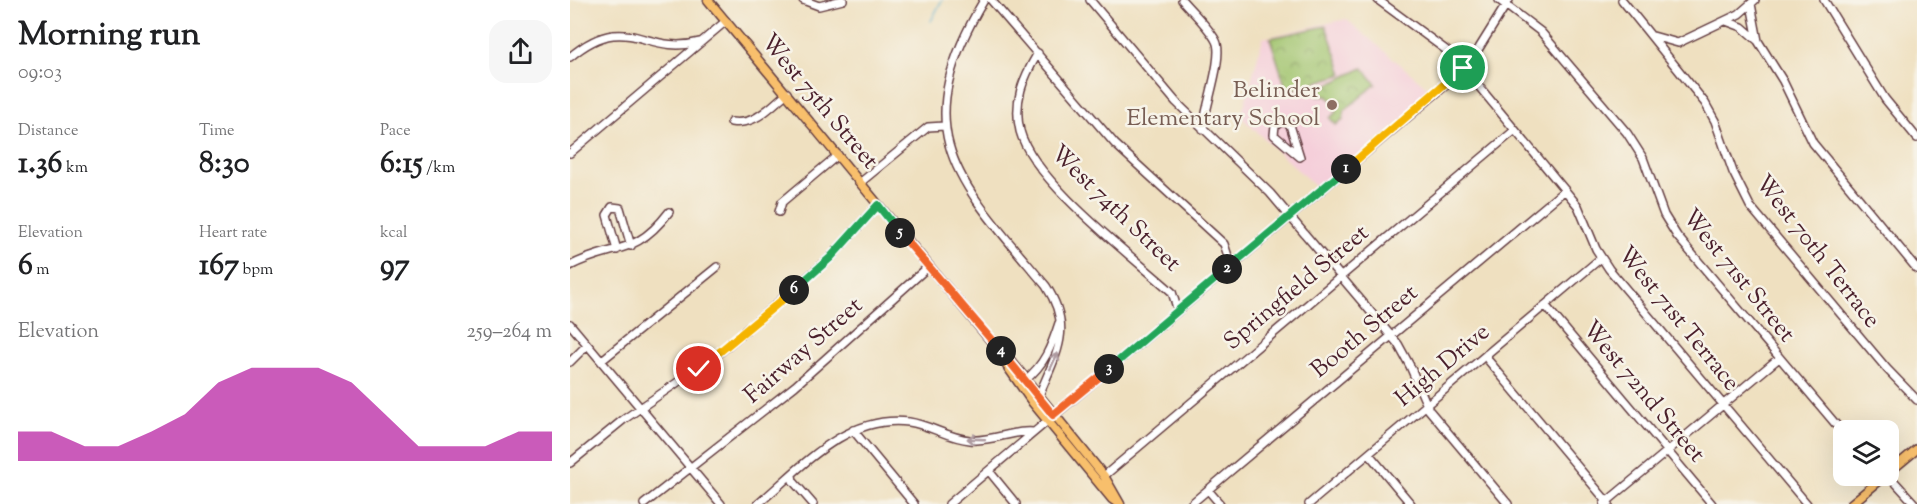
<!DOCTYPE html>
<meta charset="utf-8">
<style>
body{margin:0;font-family:"Sorts Mill Goudy",serif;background:#f6f6f6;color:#202124;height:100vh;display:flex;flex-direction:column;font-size:22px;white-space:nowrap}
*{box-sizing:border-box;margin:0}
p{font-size:20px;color:#757577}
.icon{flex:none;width:33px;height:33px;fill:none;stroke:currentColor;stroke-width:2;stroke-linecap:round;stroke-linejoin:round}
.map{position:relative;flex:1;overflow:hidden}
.details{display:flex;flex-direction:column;background:#fff;width:570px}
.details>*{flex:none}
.buttons{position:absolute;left:1263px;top:420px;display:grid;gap:12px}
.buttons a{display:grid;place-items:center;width:66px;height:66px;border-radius:12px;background:#fff;box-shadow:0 6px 24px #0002;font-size:30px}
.pin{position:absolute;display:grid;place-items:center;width:51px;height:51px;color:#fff;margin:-26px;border:3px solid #fff;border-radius:50%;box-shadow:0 2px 6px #0007}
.km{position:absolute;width:30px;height:30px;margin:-15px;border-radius:50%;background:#222;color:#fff;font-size:16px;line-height:30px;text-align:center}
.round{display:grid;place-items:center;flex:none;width:63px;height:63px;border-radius:18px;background:#f6f6f6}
.overview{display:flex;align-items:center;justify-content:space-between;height:102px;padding:0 18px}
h1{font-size:33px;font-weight:700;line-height:45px}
.figures{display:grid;grid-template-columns:repeat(3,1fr);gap:9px;height:102px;padding:6px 18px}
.figures div{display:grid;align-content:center}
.figures b{font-size:30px;font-weight:700}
.figures small{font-size:16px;font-weight:400}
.figures p{font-size:16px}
.chart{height:168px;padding:12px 18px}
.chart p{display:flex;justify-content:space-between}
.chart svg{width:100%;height:108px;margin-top:6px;fill:#b5179e;opacity:.7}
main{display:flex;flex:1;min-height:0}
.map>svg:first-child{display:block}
.built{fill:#f5cfda}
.park{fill:url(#park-crowns);stroke:#76724d;stroke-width:1.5}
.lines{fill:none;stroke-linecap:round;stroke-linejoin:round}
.stream{stroke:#51adcf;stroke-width:1.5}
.minor-casing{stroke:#633c41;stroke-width:10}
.major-casing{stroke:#633c41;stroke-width:11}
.minor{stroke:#fff;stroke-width:7}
.major{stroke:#f8bf6c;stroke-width:8}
.oneway{stroke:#ae9aa0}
.split-1-casing{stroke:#fff;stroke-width:12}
.split-2-casing{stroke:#fff;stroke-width:12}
.split-3-casing{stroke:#fff;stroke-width:12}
.split-4-casing{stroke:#fff;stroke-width:12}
.split-5-casing{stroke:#fff;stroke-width:12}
.split-6-casing{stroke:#fff;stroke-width:12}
.split-7-casing{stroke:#fff;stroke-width:12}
.split-1{stroke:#f5b400;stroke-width:8}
.split-2{stroke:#22a559;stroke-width:8}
.split-3{stroke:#22a559;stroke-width:8}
.split-4{stroke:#f0652b;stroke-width:8}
.split-5{stroke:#f0652b;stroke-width:8}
.split-6{stroke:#22a559;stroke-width:8}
.split-7{stroke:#f5b400;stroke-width:8}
.education-dot{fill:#8d6e63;stroke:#f7f3e8;stroke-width:2}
.labels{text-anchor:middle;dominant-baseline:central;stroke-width:5;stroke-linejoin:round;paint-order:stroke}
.education-label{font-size:24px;fill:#785e54;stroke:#f7f3e8;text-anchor:end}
.street-label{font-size:24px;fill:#4a1f2b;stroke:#f7f3e8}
</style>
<main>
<section class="details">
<div class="overview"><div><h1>Morning run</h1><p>09:03</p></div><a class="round"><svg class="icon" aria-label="share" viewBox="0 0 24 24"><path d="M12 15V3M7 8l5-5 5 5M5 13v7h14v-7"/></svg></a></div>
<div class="figures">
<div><p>Distance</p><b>1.36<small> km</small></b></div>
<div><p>Time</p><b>8:30</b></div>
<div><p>Pace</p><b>6:15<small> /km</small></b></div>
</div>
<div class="figures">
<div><p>Elevation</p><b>6<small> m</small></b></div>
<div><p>Heart rate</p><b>167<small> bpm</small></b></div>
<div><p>kcal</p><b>97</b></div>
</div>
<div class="chart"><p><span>Elevation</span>259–264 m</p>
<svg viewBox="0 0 160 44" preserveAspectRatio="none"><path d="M0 44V32L10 32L20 38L30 38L40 32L50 25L60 12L70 6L80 6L90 6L100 12L110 25L120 38L130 38L140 38L150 32L160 32V44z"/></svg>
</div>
</section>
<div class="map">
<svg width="1347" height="504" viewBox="0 0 1347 504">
<defs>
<pattern id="park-crowns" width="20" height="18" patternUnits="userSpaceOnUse" patternTransform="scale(1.5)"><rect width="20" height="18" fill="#a2c56f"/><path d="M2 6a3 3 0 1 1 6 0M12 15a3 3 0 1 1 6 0" fill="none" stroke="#869f5b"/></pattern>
</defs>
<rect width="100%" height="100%" fill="#f7f3e8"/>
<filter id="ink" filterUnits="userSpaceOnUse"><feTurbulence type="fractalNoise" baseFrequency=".0167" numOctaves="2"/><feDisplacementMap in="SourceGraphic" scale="12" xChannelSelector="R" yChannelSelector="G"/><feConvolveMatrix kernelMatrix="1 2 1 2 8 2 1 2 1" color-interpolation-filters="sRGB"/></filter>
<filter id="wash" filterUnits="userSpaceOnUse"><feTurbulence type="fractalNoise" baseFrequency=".008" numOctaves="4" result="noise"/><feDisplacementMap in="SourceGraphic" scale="24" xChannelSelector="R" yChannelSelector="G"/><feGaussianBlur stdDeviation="1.35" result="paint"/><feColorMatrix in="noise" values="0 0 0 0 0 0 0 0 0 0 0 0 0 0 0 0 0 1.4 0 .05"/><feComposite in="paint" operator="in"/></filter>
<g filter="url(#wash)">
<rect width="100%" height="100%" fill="#efe0c0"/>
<path class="built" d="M 776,19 L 864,93 L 749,190 L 671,117 L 693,38 Z"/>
<path class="park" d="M 756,26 L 773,74 L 717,91 L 700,38 Z
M 793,68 L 806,84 L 774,111 L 773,119 L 766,125 L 760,118 L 767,112 L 765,103 L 757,96 L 748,96 L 749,89 Z"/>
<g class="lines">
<path class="stream" d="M 361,21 L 372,0"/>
</g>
</g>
<g filter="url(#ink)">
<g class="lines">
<defs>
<path id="minor" d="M 233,0 L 249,6 L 273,0
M 414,0 C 334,135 388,181 476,286 C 505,330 485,355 468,398
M 421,0 L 545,144 L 654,244 L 661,265
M 520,0 L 606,102 L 700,193 L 828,344 L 840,366 L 859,410 L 938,504
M 612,0 C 623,13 638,26 646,41 C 654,56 635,107 633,129
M 808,0 L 876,50 L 897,72 L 1008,206 L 1026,249 L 1039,269 L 1237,504
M 929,0 L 971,32 L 1057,133 L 1073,158 L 1094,215 L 1107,236 L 1274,434
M 1052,0 L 1135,103 L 1145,121 L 1163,172 L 1180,206 L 1317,369 L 1347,400
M 1254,0 L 1315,99 L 1347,138
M 1181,4 L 1188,41 L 1213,81 L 1243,143 L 1347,269
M 1156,21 L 1172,27 L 1187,40
M 1083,36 L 1108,43 L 1169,14 L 1185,0
M 468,53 C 453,78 443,101 450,131 C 463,181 562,256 602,292 L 608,311
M 0,57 C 58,8 75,57 129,42
M 715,121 L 720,125 L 730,157 L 704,135 L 705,125 Z
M 161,122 C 185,126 200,107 217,93
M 0,153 L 156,21
M 291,182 L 358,127 L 374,126
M 209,212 L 212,202 L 268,155
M 47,250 L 37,215 L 42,207 L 50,208 L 61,246
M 0,266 C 43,243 64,258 99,212
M 975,305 L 1142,504
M 0,324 L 151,504
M 917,354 L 918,360 L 1039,504
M 31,361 L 147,267
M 0,362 L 17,345
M 455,380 C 474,366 482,345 489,323
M 283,430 L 344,504
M 799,454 L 841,504
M 0,463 L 53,420 L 147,355 L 260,258 L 308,205
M 419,471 L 446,504
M 222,475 L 223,481 L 243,504
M 534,476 L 945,130
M 1314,476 L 1324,481 L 1345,504
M 638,490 L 650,504
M 74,504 L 225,386 L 358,267
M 188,504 C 232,467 276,414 339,422 C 360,425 378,438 400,440 C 422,442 442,430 463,432
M 379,504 L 875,86 L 906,53 L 939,0
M 621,504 L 995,190
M 739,504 L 1031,258
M 1034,504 L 1209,358"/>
<path id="major" d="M 138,0 C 233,113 327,228 421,341 L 437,356 L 534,476 L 550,504
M 426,350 L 463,403 L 542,499 L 549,504
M 1318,473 L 1347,449
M 1281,504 L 1315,476"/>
</defs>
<use href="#minor" class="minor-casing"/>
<use href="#major" class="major-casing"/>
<use href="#minor" class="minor"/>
<use href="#major" class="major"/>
</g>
<defs><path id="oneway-shaft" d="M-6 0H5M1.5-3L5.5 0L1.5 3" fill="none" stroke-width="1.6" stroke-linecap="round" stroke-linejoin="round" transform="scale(1.5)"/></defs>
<g class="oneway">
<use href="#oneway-shaft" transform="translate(484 361) rotate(-65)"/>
<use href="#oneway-shaft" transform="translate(406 439) rotate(-178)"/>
</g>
</g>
<g class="lines" filter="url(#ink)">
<defs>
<path id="split-1" d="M 776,169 L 893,68"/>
<path id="split-2" d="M 657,269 L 776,169"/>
<path id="split-3" d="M 539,369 L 657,269"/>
<path id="split-4" d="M 431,351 L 483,415 L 539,369"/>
<path id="split-5" d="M 330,233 L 431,351"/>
<path id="split-6" d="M 224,290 L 260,258 L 308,205 L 330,233"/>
<path id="split-7" d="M 129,369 L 224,290"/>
</defs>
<use href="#split-1" class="split-1-casing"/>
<use href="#split-2" class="split-2-casing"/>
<use href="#split-3" class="split-3-casing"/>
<use href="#split-4" class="split-4-casing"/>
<use href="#split-5" class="split-5-casing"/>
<use href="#split-6" class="split-6-casing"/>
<use href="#split-7" class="split-7-casing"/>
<use href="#split-1" class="split-1"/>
<use href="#split-2" class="split-2"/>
<use href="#split-3" class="split-3"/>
<use href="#split-4" class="split-4"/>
<use href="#split-5" class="split-5"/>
<use href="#split-6" class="split-6"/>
<use href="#split-7" class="split-7"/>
</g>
<circle class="education-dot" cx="762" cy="105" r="6"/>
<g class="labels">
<g class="education-label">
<text x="750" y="91">Belinder<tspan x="750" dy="28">Elementary School</tspan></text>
</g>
<g class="street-label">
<text transform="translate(249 102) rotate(50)">West 75th Street</text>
<text transform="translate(545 209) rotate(44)">West 74th Street</text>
<text transform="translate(1247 252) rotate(52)">West 70th Terrace</text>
<text transform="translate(1168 276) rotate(51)">West 71st Street</text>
<text transform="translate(727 288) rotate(-40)">Springfield Street</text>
<text transform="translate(1108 319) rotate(51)">West 71st Terrace</text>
<text transform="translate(795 332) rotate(-40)">Booth Street</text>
<text transform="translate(234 351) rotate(-41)">Fairway Street</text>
<text transform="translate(873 366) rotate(-40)">High Drive</text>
<text transform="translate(1073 392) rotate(50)">West 72nd Street</text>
</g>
</g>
</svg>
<div class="buttons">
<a><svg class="icon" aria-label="layers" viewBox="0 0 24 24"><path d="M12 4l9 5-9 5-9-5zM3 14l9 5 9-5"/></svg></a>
</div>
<div class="pin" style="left:893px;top:68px;background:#1e9e55"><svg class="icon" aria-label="arrive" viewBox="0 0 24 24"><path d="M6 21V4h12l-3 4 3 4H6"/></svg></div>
<div class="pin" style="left:129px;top:369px;background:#d93025"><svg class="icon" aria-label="check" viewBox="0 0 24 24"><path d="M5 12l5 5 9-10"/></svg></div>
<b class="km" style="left:776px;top:169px">1</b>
<b class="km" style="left:657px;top:269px">2</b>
<b class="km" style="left:539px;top:369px">3</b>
<b class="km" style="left:431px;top:351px">4</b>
<b class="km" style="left:330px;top:233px">5</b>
<b class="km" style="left:224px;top:290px">6</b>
</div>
</main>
